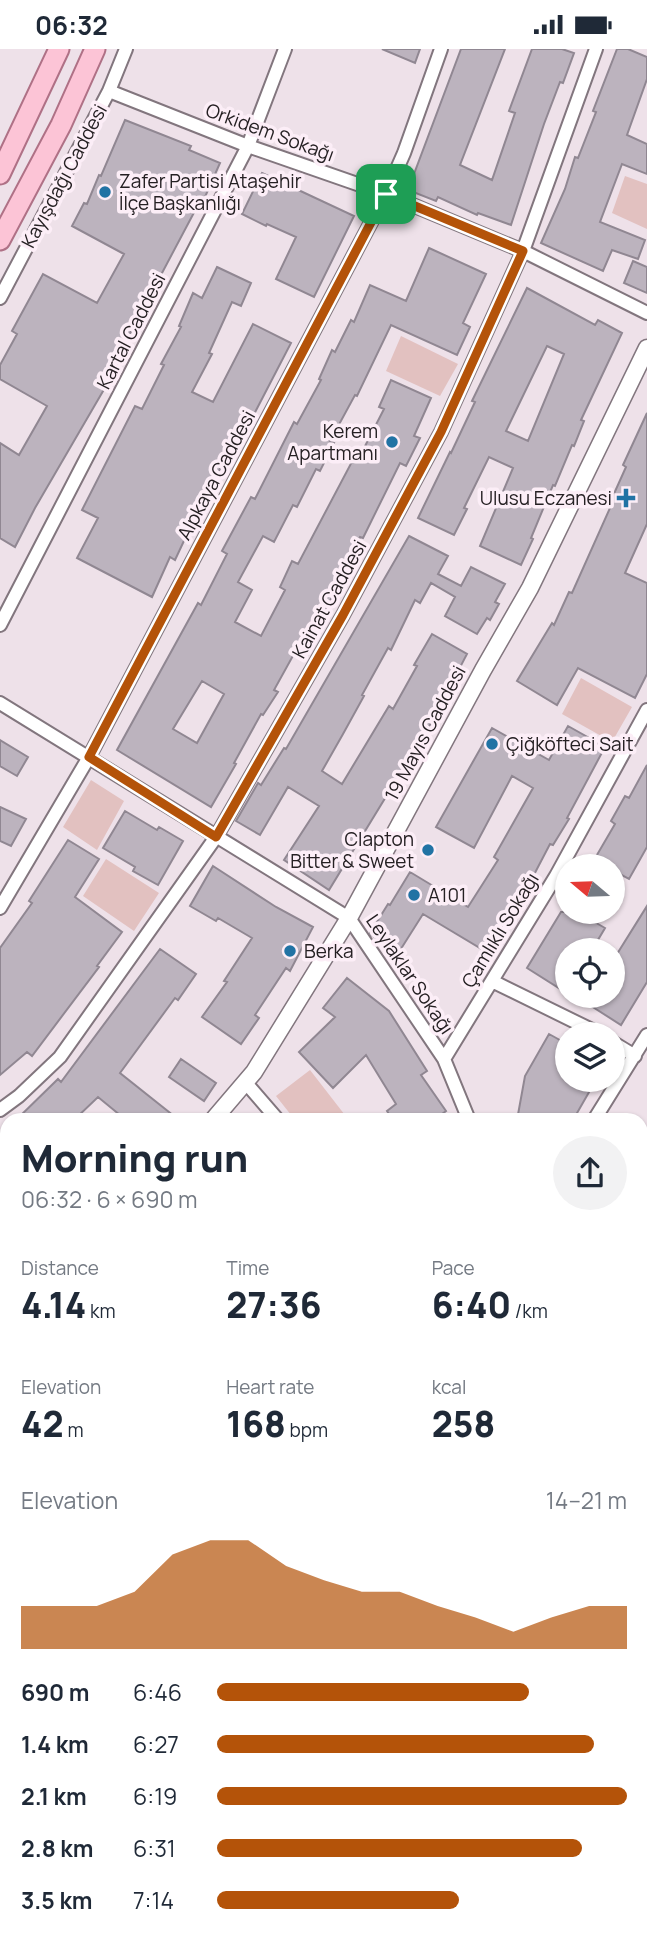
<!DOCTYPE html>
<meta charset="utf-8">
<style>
body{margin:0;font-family:Manrope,sans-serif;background:#f2f2f3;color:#1f2937;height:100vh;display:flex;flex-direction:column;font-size:26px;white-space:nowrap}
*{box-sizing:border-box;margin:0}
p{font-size:23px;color:#747a83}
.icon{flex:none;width:38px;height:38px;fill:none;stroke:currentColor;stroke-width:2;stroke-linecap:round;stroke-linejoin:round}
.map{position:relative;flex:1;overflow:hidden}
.panel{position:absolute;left:0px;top:1064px;width:648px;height:831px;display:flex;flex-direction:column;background:#fff;border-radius:21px 21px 0 0;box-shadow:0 2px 5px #0004}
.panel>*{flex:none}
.needle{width:46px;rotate:289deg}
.buttons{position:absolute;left:555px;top:805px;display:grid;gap:14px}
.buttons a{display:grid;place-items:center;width:70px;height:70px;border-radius:50%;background:#fff;box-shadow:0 2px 5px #0004;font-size:35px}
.pin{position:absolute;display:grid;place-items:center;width:60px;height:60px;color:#fff;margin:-30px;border-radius:14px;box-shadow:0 4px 10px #0006}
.round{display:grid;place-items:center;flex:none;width:74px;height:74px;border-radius:37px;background:#f2f2f3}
.summary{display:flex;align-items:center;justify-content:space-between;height:119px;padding:0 21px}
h1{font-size:38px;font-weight:800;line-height:52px}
.metrics{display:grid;grid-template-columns:repeat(3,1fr);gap:10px;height:119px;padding:7px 21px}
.metrics div{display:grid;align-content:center}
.metrics b{font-size:35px;font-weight:800}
.metrics small{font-size:19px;font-weight:400}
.metrics p{font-size:19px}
.chart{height:196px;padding:14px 21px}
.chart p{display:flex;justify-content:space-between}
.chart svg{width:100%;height:126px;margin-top:7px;fill:#b45309;opacity:.7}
ul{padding:0 21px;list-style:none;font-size:23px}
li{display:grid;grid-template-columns:112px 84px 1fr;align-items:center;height:52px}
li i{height:18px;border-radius:9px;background:#b45309}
.status{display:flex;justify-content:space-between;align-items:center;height:49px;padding:0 35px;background:#fff;direction:ltr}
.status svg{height:19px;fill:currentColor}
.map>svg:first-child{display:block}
.green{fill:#e2c1c0}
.building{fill:#bcb3be;stroke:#908792;stroke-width:2;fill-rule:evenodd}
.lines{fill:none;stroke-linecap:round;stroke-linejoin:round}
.minor-casing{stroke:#82767e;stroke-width:16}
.tertiary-casing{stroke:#82767e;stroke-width:19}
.primary-casing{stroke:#af7186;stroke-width:23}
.minor{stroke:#fff;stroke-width:12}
.tertiary{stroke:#fff;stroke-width:16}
.primary{stroke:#fcc4d6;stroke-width:19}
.route-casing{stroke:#fff;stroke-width:14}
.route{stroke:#b45309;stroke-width:9}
.poi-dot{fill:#2173a4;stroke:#fceef7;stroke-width:2.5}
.labels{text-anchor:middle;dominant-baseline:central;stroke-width:7;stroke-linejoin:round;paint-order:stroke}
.street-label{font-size:19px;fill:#252023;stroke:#fceef7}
.poi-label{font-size:19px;fill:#252023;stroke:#fceef7;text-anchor:start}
</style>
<div class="status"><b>06:32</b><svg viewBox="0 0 49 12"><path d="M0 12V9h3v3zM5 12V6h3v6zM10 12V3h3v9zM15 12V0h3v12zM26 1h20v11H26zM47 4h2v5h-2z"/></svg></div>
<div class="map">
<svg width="647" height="1895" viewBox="0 0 647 1895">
<rect width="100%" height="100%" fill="#eee1e9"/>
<path class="green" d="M 625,127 L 647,135 L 647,180 L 612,164 Z
M 401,287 L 458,315 L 440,347 L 386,322 Z
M 581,629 L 632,658 L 612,693 L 562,665 Z
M 91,731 L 124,752 L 97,801 L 63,778 Z
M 106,810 L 159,844 L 134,882 L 83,847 Z
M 310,1021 L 348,1070 L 346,1071 L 295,1071 L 276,1047 Z
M 0,1282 L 7,1283 L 7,1360 L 0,1362 Z"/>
<path class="building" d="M 382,0 L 420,0 L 415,14 Z
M 461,0 L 505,0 L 460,116 L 492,131 L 515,64 L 509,62 L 532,0 L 562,0 L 574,4 L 563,34 L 560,33 L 544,75 L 511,176 L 478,164 L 477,166 L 438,148 L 436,152 L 408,141 Z
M 617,0 L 628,0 L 647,8 L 647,30 L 627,86 L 647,95 L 647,125 L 622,115 L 600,173 L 645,191 L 638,210 L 612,201 L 603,222 L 541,194 L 565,140 L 575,108 L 578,109 L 596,63 L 593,62 Z
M 125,71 L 191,97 L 189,101 L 220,114 L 201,157 L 198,156 L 117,309 L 120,311 L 106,337 L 35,459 L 15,498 L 0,489 L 0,394 L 19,406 L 47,357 L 0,330 L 0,316 L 17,285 L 12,282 L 43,225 L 97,254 L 124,205 L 72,177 L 84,154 L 87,155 L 99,126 L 101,127 Z
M 262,124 L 354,167 L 314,248 L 276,230 L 296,188 L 267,175 L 266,177 L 242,165 Z
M 429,199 L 486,225 L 463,274 L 470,278 L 457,306 L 391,276 L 357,347 L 355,346 L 330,392 L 334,394 L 320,422 L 316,420 L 297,458 L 293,456 L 274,493 L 263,487 L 238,533 L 252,541 L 235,573 L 261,587 L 285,541 L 280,538 L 292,512 L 298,515 L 356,405 L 360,407 L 384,360 L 379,358 L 391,331 L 431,349 L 414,387 L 420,389 L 406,417 L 400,414 L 363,489 L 360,488 L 326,561 L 306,597 L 300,594 L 274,641 L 278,643 L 263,666 L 261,665 L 234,714 L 236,715 L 211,758 L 117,701 L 198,554 L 201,556 L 227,505 L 222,502 L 251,448 L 255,450 L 294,373 L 297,375 L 321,331 L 319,330 L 332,301 L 335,303 L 351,271 L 354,273 L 370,236 L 406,252 ZM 202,632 L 224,645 L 197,694 L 173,680 Z
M 633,212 L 647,218 L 647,244 L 624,234 Z
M 217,218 L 251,234 L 241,257 L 232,253 L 209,304 L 212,305 L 192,343 L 213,353 L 253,275 L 291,294 L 237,398 L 233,396 L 205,447 L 175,511 L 170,508 L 152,548 L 77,509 L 98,469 L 82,461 L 135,357 L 142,360 L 164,316 L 161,315 L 181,278 L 179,277 L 193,244 L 202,249 Z
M 527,239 L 595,276 L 598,271 L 622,284 L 581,371 L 584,372 L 574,397 L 572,396 L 555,437 L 553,436 L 531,489 L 533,490 L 521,516 L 480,497 L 513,419 L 489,408 L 464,459 L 467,460 L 454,486 L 418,469 L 450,403 L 451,404 L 475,353 L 472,352 ZM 547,297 L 564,305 L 528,392 L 506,382 Z
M 647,364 L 647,475 L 625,524 L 647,534 L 647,625 L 635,649 L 578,619 L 557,656 L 517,632 L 552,574 L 554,576 L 569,543 L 572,544 L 610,459 L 608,458 L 626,418 L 623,416 Z
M 409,487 L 448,507 L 438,525 L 461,537 L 471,518 L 505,535 L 495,553 L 499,555 L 490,571 L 487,569 L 477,585 L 445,567 L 455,548 L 431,534 L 420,554 L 415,551 L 391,601 L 388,599 L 362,646 L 364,647 L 343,685 L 322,722 L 342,735 L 389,657 L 393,660 L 417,617 L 414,616 L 432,585 L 467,605 L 431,674 L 329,841 L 284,811 L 319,757 L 288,738 L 260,786 L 236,772 L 258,734 L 261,736 L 284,699 L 286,700 Z
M 568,677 L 605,698 L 567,769 L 569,770 L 553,796 L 550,795 L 526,841 L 528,842 L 512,863 L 490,905 L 423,865 L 399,903 L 371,886 L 370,884 L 388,855 L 390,856 L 410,823 L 468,858 L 498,811 L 494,808 L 533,739 L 512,727 L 474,799 L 436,778 L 492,679 L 549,711 Z
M 0,691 L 28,708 L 17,727 L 0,717 Z
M 647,716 L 647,798 L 629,830 L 612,821 L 612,817 L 606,817 L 594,811 L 615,775 L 611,772 L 625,747 L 629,749 Z
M 0,758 L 26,770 L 11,797 L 0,792 Z
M 125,762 L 157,781 L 159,778 L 183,792 L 158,836 L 133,822 L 135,818 L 103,799 Z
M 68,791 L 99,810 L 75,848 L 122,883 L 97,917 L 99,918 L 32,1007 L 27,1003 L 0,1026 L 0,899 L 32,854 L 29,852 Z
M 213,817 L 276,858 L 313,878 L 290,922 L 286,919 L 255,966 L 259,969 L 241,995 L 202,968 L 227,933 L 224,932 L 252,889 L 218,869 L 216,872 L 190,857 Z
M 647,857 L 647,933 L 621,976 L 588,955 L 593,947 L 612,947 L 612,913 Z
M 561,863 L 577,863 L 605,879 L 592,901 L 567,901 L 567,933 L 562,941 L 527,919 Z
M 160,900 L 196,925 L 178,951 L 175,949 L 120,1024 L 179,1071 L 126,1071 L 98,1048 L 74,1071 L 16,1071 L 58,1030 L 61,1033 Z
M 347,929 L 389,962 L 427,1022 L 421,1026 L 446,1062 L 434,1071 L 393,1071 L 387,1062 L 396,1055 L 366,1006 L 333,1039 L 299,1003 L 335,968 L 323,959 Z
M 549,985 L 567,995 L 567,1031 L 596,1031 L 573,1071 L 517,1071 L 525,1027 Z
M 181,1010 L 216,1034 L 204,1052 L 169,1028 Z"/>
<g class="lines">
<defs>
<path id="minor" d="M 109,42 L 248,97 L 386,145 L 523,202 L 647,264
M 0,249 L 109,42 L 126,0
M 0,576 L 248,97 L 285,0
M 0,654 L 349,869 L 444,1010 L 469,1071
M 0,859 L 89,708 L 386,145 L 404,104 L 441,0
M 492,932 L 600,985
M 612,993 L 635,1007
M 444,1010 L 556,827 L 647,661
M 246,1034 L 278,1071
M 0,1061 L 19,1047 L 60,1008 L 216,788 L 343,566 L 441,383 L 523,202 L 596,0
M 594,1071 L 647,986
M 0,1271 L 7,1273
M 640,1325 L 647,1323
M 0,1455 L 7,1454
M 640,1762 L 647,1752
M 640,1848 L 647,1853
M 0,1883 L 5,1895
M 116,1888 L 119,1895
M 252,1888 L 257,1895
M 262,1888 L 270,1895
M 70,1895 L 84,1888
M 506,1895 L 517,1888"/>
<path id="tertiary" d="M 213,1071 L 254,1023 L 349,869 L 483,621 L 530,539 L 647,299
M 0,1252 L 7,1249
M 0,1654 L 7,1654
M 196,1888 L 199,1895
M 214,1888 L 218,1895"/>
<path id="primary" d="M 0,125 L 59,0
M 0,191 L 61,76 L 95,0"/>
</defs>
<use href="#minor" class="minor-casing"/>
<use href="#tertiary" class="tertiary-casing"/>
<use href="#primary" class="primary-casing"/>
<use href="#minor" class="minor"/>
<use href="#tertiary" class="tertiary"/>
<use href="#primary" class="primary"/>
</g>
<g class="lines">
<defs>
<path id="route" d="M 386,145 L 523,202 L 441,383 L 343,566 L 216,788 L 89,708 Z"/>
</defs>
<use href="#route" class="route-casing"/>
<use href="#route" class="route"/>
</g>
<g class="poi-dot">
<circle cx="105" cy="143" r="7"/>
<circle cx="392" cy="393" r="7"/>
<path d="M622.5 438.5h7v7h7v7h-7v7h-7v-7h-7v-7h7z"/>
<circle cx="492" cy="695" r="7"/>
<circle cx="428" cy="801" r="7"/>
<circle cx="414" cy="846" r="7"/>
<circle cx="290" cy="902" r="7"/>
</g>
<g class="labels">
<g class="street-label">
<text transform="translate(270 83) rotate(20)">Orkidem Sokağı</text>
<text transform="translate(64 127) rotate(-62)">Kayışdağı Caddesi</text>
<text transform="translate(131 282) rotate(-63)">Kartal Caddesi</text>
<text transform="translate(216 426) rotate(-62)">Alpkaya Caddesi</text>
<text transform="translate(329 550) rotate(-61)">Kainat Caddesi</text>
<text transform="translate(425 684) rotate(-62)">19 Mayıs Caddesi</text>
<text transform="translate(500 881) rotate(-59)">Çamlıklı Sokağı</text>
<text transform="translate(410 925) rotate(56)">Leylaklar Sokağı</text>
</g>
<g class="poi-label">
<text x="119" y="132">Zafer Partisi Ataşehir<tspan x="119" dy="22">İlçe Başkanlığı</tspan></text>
<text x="378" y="382" text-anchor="end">Kerem<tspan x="378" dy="22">Apartmanı</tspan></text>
<text x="612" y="449" text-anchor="end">Ulusu Eczanesi</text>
<text x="506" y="695">Çiğköfteci Sait</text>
<text x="414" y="790" text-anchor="end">Clapton<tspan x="414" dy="22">Bitter &amp; Sweet</tspan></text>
<text x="428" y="846">A101</text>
<text x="304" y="902">Berka</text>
</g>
</g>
</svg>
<div class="buttons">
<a><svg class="needle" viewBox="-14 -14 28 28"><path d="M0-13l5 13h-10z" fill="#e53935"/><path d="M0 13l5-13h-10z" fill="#747a83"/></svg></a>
<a><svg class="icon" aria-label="locate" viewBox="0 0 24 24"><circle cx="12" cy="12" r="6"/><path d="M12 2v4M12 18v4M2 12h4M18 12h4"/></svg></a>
<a><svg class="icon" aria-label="layers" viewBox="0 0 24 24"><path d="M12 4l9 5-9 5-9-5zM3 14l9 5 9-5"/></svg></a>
</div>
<div class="pin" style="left:386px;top:145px;background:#1e9e55"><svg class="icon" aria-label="arrive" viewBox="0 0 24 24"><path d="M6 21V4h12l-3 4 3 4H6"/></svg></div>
<section class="panel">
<div class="summary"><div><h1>Morning run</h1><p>06:32 · 6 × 690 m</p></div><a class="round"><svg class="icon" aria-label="share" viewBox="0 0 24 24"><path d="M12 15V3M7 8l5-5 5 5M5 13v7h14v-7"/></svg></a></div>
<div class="metrics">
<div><p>Distance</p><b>4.14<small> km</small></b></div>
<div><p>Time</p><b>27:36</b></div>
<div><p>Pace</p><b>6:40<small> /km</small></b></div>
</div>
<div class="metrics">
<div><p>Elevation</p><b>42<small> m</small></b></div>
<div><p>Heart rate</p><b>168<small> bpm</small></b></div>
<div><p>kcal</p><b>258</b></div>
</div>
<div class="chart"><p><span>Elevation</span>14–21 m</p>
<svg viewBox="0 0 160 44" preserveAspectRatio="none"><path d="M0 44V29L10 29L20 29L30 24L40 11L50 6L60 6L70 15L80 20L90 24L100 24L110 29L120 33L130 38L140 33L150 29L160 29V44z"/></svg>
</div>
<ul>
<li><b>690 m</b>6:46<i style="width:76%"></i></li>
<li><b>1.4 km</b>6:27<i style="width:92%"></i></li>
<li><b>2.1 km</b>6:19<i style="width:100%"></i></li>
<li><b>2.8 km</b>6:31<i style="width:89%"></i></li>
<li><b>3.5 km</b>7:14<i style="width:59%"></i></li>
</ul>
</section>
</div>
